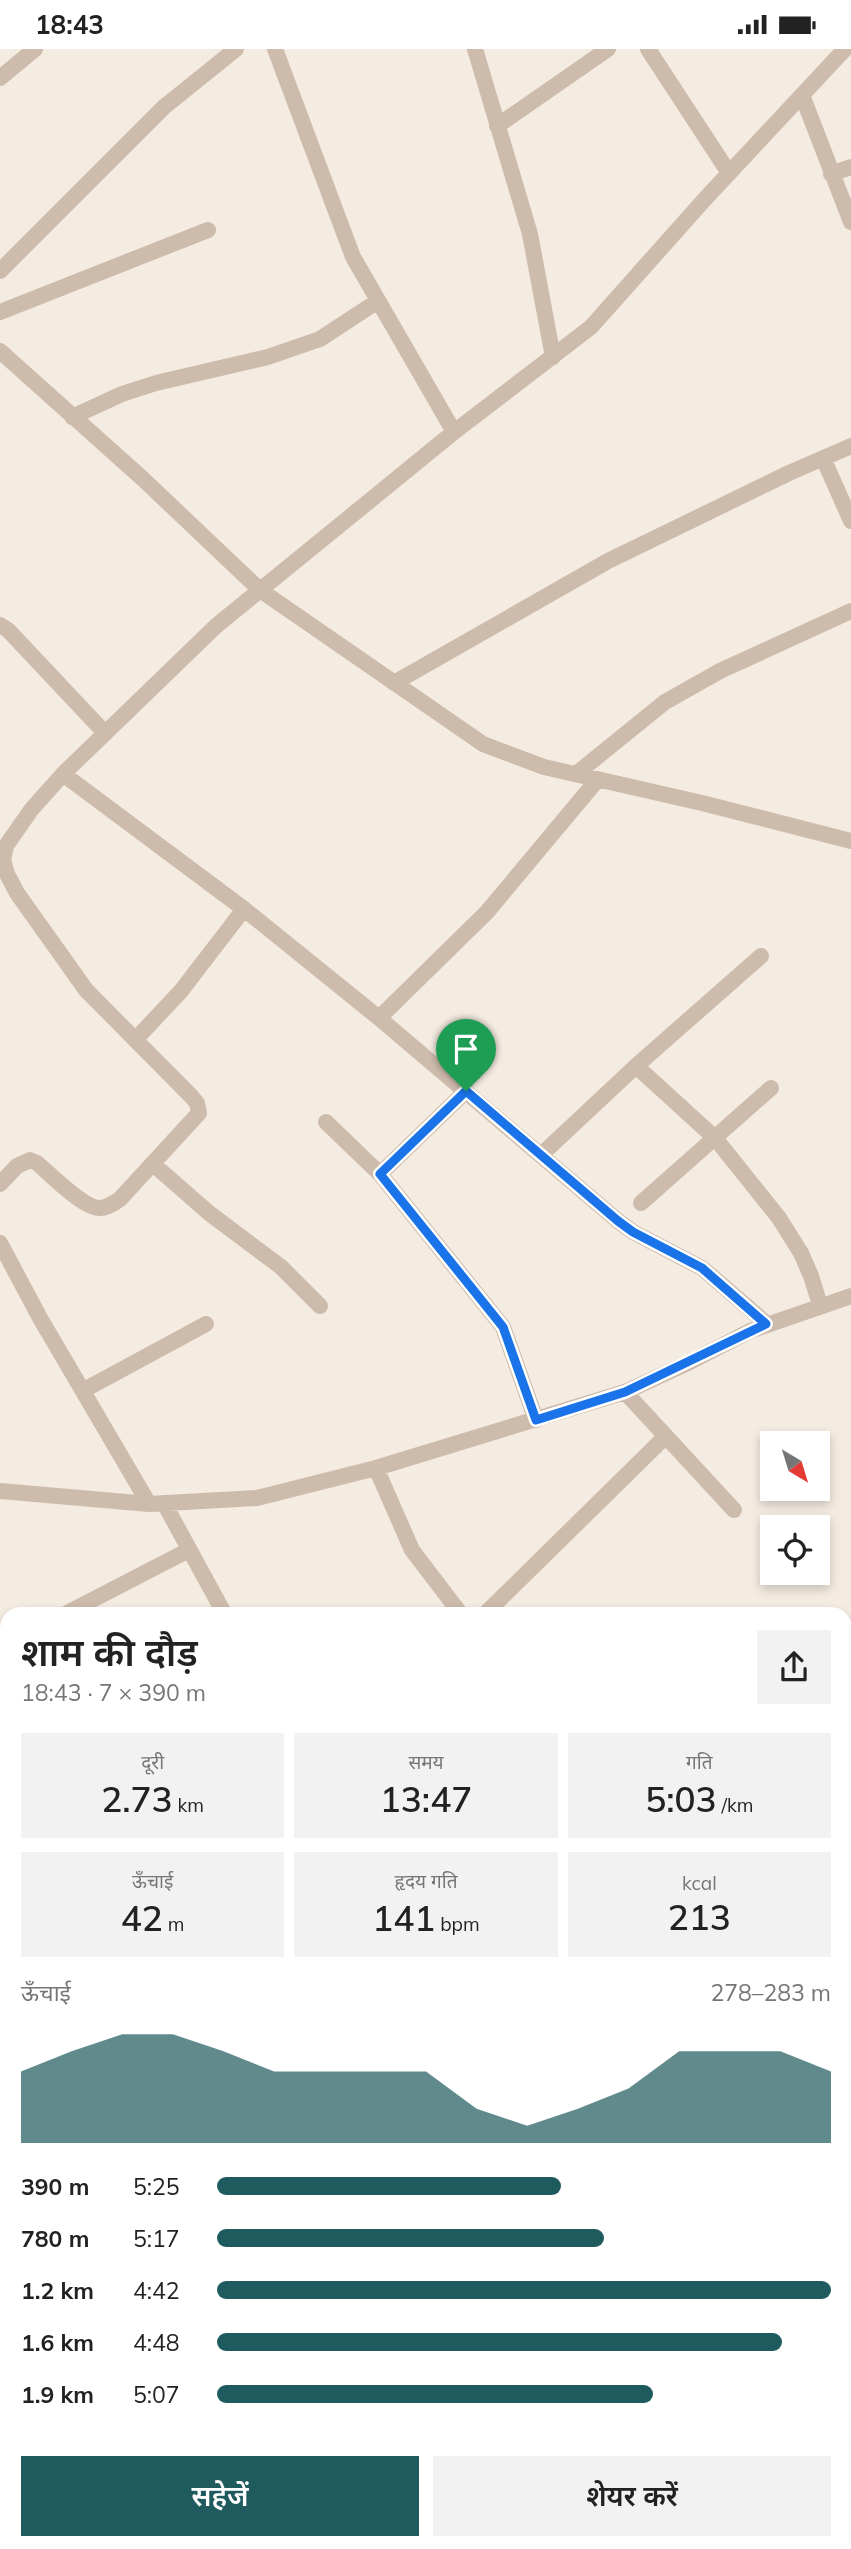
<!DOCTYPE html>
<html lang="hi">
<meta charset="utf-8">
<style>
body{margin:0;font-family:Mulish,"Noto Sans Devanagari",sans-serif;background:#f2f2f2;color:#222;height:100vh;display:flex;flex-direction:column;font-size:26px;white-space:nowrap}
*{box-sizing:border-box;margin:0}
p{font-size:23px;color:#767676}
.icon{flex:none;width:38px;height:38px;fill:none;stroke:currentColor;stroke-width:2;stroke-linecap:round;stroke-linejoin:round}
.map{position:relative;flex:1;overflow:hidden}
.details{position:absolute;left:0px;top:1558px;width:852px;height:943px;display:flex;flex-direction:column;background:#fff;border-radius:21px 21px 0 0;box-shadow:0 4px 10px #0003}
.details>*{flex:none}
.needle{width:46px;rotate:142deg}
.fabs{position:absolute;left:760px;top:1382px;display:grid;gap:14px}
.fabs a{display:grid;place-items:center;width:70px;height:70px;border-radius:0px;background:#fff;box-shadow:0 4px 10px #0003;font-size:35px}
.pin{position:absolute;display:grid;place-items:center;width:60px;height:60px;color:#fff;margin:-72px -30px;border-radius:50% 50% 50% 0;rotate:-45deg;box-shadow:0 0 7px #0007}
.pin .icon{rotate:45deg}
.round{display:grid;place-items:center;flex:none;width:74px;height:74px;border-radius:0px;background:#f2f2f2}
.summary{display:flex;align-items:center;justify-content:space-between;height:119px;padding:0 21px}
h1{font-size:38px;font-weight:600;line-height:52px}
.stats{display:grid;grid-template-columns:repeat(3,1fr);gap:10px;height:119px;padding:7px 21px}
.stats div{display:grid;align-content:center;border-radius:0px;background:#f2f2f2;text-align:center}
.stats b{font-size:35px;font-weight:600}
.stats small{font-size:19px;font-weight:400}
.stats p{font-size:19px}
.chart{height:196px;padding:14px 21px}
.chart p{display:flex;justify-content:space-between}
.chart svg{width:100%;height:126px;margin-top:7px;fill:#1f5a5e;opacity:.7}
.cta{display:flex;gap:14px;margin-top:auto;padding:14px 21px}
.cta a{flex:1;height:80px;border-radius:0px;background:#1f5a5e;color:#fff;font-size:28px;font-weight:600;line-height:80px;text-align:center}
.cta a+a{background:#f2f2f2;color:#222}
ul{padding:0 21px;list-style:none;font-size:23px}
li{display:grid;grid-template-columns:112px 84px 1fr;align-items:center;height:52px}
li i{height:18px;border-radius:9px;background:#1f5a5e}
.status{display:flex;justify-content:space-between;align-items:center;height:49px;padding:0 35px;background:#fff;direction:ltr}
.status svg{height:19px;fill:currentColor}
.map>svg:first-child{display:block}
.water{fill:url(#water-waves)}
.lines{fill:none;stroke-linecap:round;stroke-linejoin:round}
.street{stroke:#cdbbac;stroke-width:16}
.route-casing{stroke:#fff;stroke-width:14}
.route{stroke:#1a73e8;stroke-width:9}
</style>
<div class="status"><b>18:43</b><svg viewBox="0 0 49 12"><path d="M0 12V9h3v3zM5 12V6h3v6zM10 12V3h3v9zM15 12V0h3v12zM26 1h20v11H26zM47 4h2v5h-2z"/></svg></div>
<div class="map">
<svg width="851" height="2500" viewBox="0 0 851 2500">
<defs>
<pattern id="water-waves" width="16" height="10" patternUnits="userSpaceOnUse" patternTransform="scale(1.75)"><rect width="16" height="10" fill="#7fb0b2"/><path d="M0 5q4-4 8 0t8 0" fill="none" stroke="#699091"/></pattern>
</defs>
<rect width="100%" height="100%" fill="#f4ebe1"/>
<path class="water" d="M 851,2055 L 851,2274 L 845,2267 L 845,2059 Z"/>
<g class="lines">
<path class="street" d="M 275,0 L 353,208 L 454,383
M 475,0 L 530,185 L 553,308
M 648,0 L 729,124
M 0,29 L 35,0
M 802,46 L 851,173
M 497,77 L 608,0
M 831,125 L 851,118
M 0,222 L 164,58 L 236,0
M 0,263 L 208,181
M 0,302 L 143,430 L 260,541 L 483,695 L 544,718 L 702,754 L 851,792
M 72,368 L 122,345 L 156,334 L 268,308 L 320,290 L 378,252
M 823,409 L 851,472
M 0,576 L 8,581 L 105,684
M 394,634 L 608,512 L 789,424 L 851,397
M 63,725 L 244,860 L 379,969 L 618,1172 L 633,1183 L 702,1219 L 767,1275
M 576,725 L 665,653 L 720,622 L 851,562
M 379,969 L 487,863 L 598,730
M 135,991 L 181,942 L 244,860
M 636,1017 L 715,1089 L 779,1169 L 801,1204 L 811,1227 L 820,1256
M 326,1073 L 380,1125 L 503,1278 L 536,1371
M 541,1106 L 636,1017 L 761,907
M 153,1115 L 209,1164 L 281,1218 L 320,1257
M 380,1125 L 466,1042
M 0,1135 L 17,1117 L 30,1111 L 37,1114 C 50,1125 84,1160 100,1159 C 107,1159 114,1154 120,1150 L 199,1064 L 197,1054 L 192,1048 L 86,941 L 17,844 L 7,825 L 3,811 L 6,797 L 31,761 L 63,725 L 216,577 L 454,383 L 591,278 L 704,151 L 845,0
M 641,1154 L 771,1039
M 0,1194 L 40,1269 L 149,1455
M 84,1341 L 206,1275
M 625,1343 L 734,1461
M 376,1419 L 412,1501 L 460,1564
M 0,1442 L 149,1455 L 257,1449 L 376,1419 L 625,1343 L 690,1313 L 750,1282 L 851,1247
M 164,1454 L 224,1564
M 67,1564 L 189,1501
M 486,1564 L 666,1387
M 0,1608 L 7,1603
M 0,1710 L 7,1719
M 0,1884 L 7,1894
M 0,2080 L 7,2091
M 845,2280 L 851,2283
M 278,2494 L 283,2500
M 138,2500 C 148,2496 158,2494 167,2500"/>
</g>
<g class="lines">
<defs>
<path id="route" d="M 466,1042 L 618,1172 L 633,1183 L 702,1219 L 766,1275 L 625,1343 L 536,1371 L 503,1278 L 380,1125 Z"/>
</defs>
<use href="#route" class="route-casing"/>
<use href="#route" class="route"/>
</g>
</svg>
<div class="fabs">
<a><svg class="needle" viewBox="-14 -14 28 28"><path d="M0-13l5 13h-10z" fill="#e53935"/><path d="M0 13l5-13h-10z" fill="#767676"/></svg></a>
<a><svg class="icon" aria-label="locate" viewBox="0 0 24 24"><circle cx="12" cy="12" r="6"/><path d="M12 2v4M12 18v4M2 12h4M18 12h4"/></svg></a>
</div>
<div class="pin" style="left:466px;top:1042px;background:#1e9e55"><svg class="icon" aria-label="arrive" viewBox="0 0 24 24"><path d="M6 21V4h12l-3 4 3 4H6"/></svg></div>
<section class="details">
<div class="summary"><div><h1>शाम की दौड़</h1><p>18:43 · 7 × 390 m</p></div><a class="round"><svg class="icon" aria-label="share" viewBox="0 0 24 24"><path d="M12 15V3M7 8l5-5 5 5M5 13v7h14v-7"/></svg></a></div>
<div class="stats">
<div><p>दूरी</p><b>2.73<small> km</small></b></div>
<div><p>समय</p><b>13:47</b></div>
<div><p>गति</p><b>5:03<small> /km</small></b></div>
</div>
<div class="stats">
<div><p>ऊँचाई</p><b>42<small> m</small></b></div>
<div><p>हृदय गति</p><b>141<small> bpm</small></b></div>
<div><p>kcal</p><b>213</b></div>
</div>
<div class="chart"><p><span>ऊँचाई</span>278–283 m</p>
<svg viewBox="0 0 160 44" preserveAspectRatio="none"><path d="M0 44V19L10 12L20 6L30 6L40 12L50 19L60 19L70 19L80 19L90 32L100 38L110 32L120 25L130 12L140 12L150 12L160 19V44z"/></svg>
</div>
<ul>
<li><b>390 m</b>5:25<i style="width:56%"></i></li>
<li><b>780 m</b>5:17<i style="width:63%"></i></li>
<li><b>1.2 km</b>4:42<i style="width:100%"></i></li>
<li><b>1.6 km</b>4:48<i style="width:92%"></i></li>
<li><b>1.9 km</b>5:07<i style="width:71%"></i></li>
</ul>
<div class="cta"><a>सहेजें</a><a>शेयर करें</a></div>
</section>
</div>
